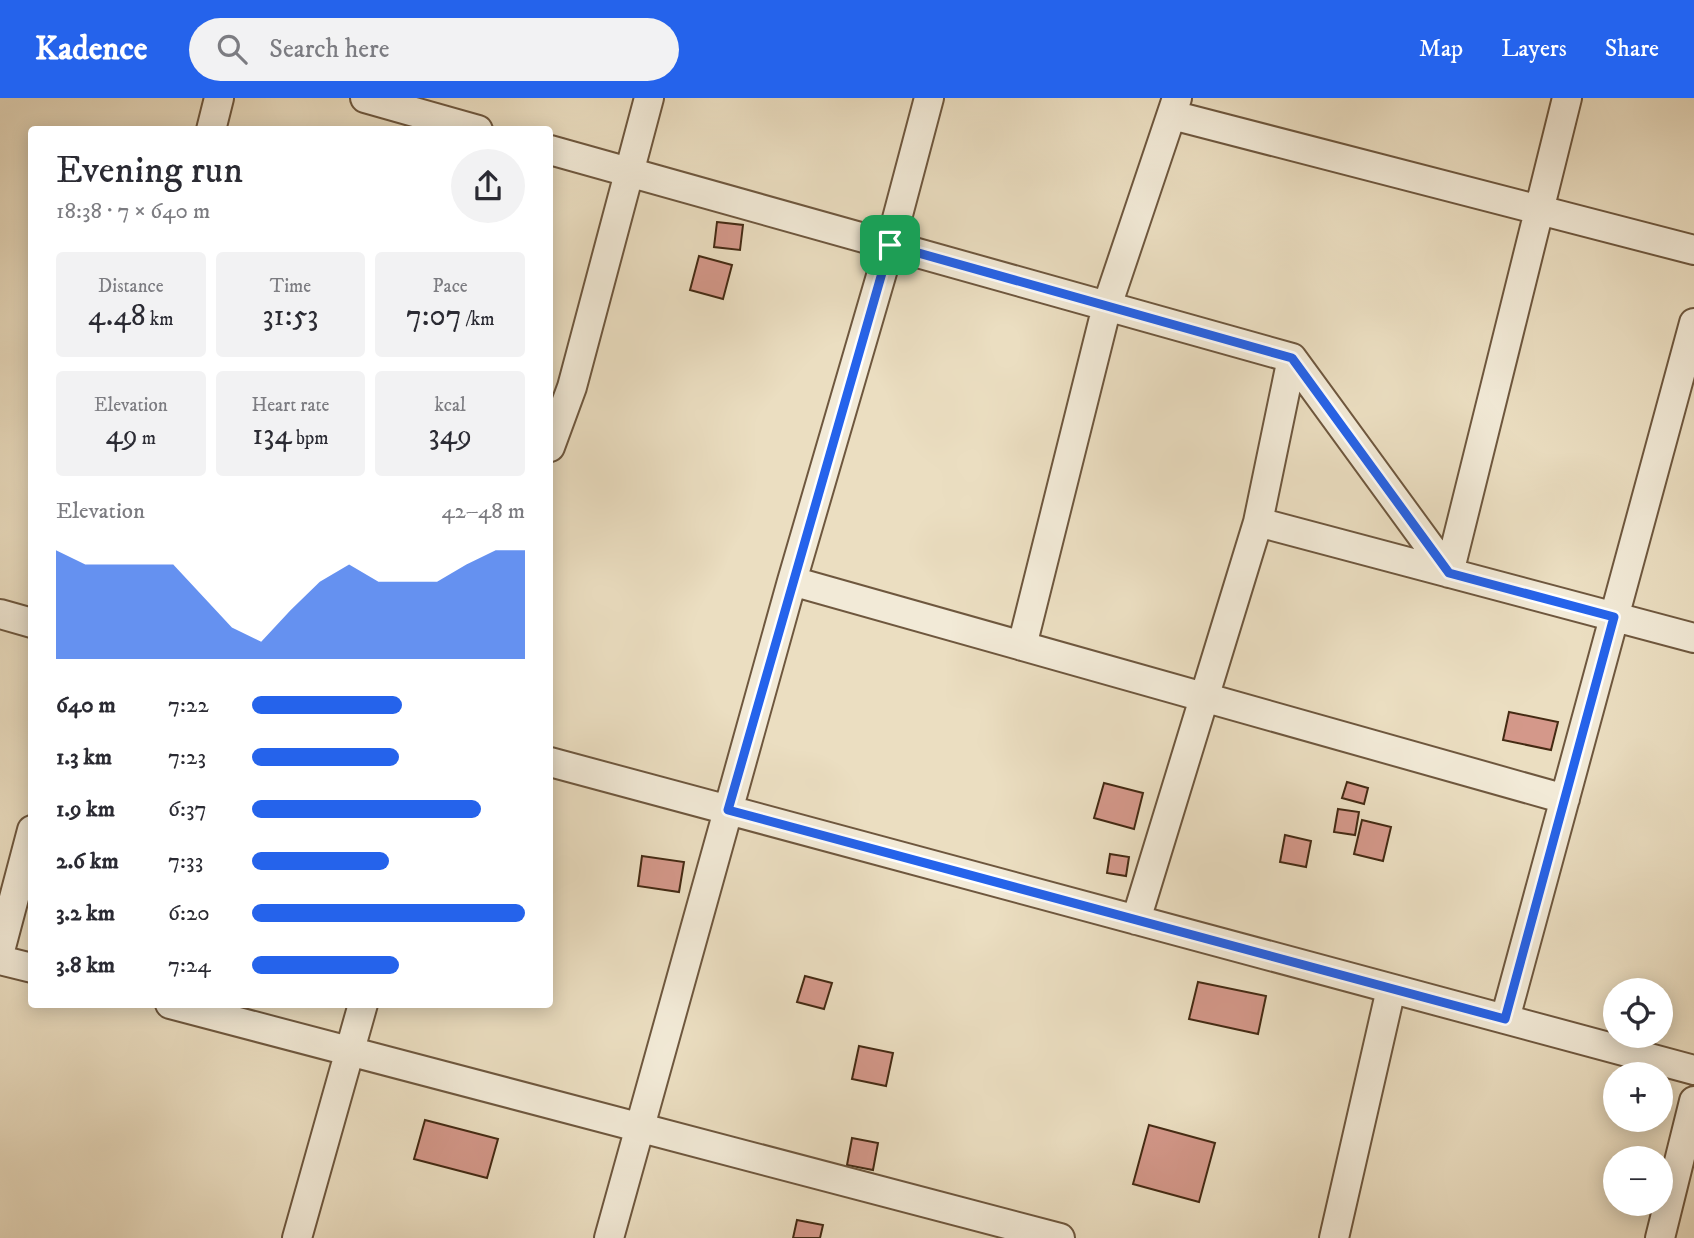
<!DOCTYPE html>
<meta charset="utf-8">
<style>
body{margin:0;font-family:"IM FELL DW Pica",serif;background:#f2f2f3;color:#2b2b33;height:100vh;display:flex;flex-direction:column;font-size:26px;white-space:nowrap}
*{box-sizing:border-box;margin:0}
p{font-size:23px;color:#7c7c81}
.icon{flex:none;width:38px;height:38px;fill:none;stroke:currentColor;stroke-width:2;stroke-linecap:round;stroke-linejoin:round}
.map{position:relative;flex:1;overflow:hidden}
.panel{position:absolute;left:28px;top:28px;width:525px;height:882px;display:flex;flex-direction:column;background:#fff;border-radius:7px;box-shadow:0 4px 18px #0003}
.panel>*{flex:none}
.fabs{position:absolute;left:1603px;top:880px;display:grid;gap:14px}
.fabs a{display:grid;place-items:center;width:70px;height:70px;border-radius:50%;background:#fff;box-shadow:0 4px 18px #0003;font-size:35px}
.pin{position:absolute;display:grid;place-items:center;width:60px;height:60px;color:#fff;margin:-30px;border-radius:14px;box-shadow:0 4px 10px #0006}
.round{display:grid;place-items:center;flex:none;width:74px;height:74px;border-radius:37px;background:#f2f2f3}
.headline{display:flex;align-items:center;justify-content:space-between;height:119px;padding:0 28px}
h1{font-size:38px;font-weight:600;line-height:52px}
.figures{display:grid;grid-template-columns:repeat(3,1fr);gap:10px;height:119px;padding:7px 28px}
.figures div{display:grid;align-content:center;border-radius:7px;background:#f2f2f3;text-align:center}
.figures b{font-size:30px;font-weight:600}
.figures small{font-size:19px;font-weight:400}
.figures p{font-size:19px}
.chart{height:196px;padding:14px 28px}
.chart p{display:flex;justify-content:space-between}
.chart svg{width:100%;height:126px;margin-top:7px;fill:#2563eb;opacity:.7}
ul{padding:0 28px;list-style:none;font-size:23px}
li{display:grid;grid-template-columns:112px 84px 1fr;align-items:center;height:52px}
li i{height:18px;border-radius:9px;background:#2563eb}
header{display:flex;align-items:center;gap:42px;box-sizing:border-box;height:98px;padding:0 35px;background:#2563eb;color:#fff}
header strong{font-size:33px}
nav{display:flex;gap:38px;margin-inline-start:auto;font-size:24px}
.search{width:490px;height:63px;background:#f2f2f3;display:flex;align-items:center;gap:18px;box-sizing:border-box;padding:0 24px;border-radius:38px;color:#7c7c81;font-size:26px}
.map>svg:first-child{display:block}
.building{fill:#d4988a;stroke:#442a13;stroke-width:2}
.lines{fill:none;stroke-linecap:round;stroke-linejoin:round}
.minor-casing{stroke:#6e573e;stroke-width:32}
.minor{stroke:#f2ead7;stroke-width:28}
.route-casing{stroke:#fff;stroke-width:14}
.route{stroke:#2563eb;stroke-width:9}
</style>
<header>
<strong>Kadence</strong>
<div class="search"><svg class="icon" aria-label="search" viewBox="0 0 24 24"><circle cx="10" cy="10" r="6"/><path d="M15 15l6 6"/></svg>Search here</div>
<nav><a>Map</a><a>Layers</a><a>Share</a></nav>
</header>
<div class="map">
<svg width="1694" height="1140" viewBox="0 0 1694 1140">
<rect width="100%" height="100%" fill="#ebdec1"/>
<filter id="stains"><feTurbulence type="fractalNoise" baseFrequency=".00286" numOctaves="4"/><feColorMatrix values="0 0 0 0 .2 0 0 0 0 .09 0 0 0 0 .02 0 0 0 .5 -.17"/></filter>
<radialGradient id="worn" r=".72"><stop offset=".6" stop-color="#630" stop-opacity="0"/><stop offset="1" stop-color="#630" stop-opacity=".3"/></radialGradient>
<path class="building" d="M 717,124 L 743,127 L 740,152 L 714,149 Z
M 699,158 L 732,167 L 723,201 L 690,192 Z
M 1509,614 L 1558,624 L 1551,652 L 1503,642 Z
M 1347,684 L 1368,690 L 1364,706 L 1342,700 Z
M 1104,685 L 1143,695 L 1134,731 L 1094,720 Z
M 1338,711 L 1359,714 L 1355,737 L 1334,734 Z
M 1362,722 L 1391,729 L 1383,763 L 1354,756 Z
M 1285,737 L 1311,743 L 1306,769 L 1280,764 Z
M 1110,756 L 1129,759 L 1126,778 L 1107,775 Z
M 642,758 L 684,764 L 679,794 L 638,788 Z
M 805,878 L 832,885 L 824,911 L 797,904 Z
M 1198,884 L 1266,898 L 1258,936 L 1189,921 Z
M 859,948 L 893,955 L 886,988 L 852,981 Z
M 425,1022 L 498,1041 L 487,1080 L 414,1061 Z
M 1149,1027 L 1215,1045 L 1199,1104 L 1133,1086 Z
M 852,1040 L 878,1045 L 873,1072 L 847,1067 Z
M 797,1122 L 823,1127 L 820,1140 L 793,1140 Z"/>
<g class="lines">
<defs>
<path id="minor" d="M 365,0 L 478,32
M 1172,17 L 1694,152
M 211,32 L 219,0
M 550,52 L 1292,260 L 1449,475
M 550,349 L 572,289 L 649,0
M 1258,424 L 1694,540
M 1449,475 L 1567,0
M 792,483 L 1565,701
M 0,516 L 32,525
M 1022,548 L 1107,208 L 1177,0
M 550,664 L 1694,972
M 1136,822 L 1258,424 L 1292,260
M 0,853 L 32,732
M 0,862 L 32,870
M 170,906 L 1060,1140
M 1505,921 L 1694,225
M 297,1140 L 363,906
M 609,1140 L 792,483 L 890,147 L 929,0
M 1334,1140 L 1391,891
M 1660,1140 L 1694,1003"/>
</defs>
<use href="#minor" class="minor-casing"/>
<use href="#minor" class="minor"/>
</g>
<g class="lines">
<defs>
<path id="route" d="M 890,147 L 1292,260 L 1449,475 L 1614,519 L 1505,921 L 728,712 Z"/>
</defs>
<use href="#route" class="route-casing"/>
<use href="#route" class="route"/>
</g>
<rect width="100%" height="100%" filter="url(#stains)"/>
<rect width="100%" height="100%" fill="url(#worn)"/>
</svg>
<div class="fabs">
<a><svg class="icon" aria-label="locate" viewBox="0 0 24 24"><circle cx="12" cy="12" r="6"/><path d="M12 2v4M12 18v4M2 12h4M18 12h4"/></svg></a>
<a>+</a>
<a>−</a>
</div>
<div class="pin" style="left:890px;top:147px;background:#1e9e55"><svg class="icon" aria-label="arrive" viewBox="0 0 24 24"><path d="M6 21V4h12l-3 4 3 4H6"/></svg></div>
<section class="panel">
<div class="headline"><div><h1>Evening run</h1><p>18:38 · 7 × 640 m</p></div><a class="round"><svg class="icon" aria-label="share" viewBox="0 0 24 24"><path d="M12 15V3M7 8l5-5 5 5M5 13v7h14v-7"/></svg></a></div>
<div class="figures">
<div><p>Distance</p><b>4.48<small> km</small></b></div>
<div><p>Time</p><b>31:53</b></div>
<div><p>Pace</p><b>7:07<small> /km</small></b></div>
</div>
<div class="figures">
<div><p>Elevation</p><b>49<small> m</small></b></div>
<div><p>Heart rate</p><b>134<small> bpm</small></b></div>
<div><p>kcal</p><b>349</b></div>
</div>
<div class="chart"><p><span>Elevation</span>42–48 m</p>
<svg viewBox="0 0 160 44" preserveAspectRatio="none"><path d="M0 44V6L10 11L20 11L30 11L40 11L50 22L60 33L70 38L80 27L90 17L100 11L110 17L120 17L130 17L140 11L150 6L160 6V44z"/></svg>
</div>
<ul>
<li><b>640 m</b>7:22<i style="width:55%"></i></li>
<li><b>1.3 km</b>7:23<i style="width:54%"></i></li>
<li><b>1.9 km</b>6:37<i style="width:84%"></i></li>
<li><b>2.6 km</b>7:33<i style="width:50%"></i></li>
<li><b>3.2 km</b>6:20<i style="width:100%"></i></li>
<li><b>3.8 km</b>7:24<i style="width:54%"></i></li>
</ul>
</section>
</div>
